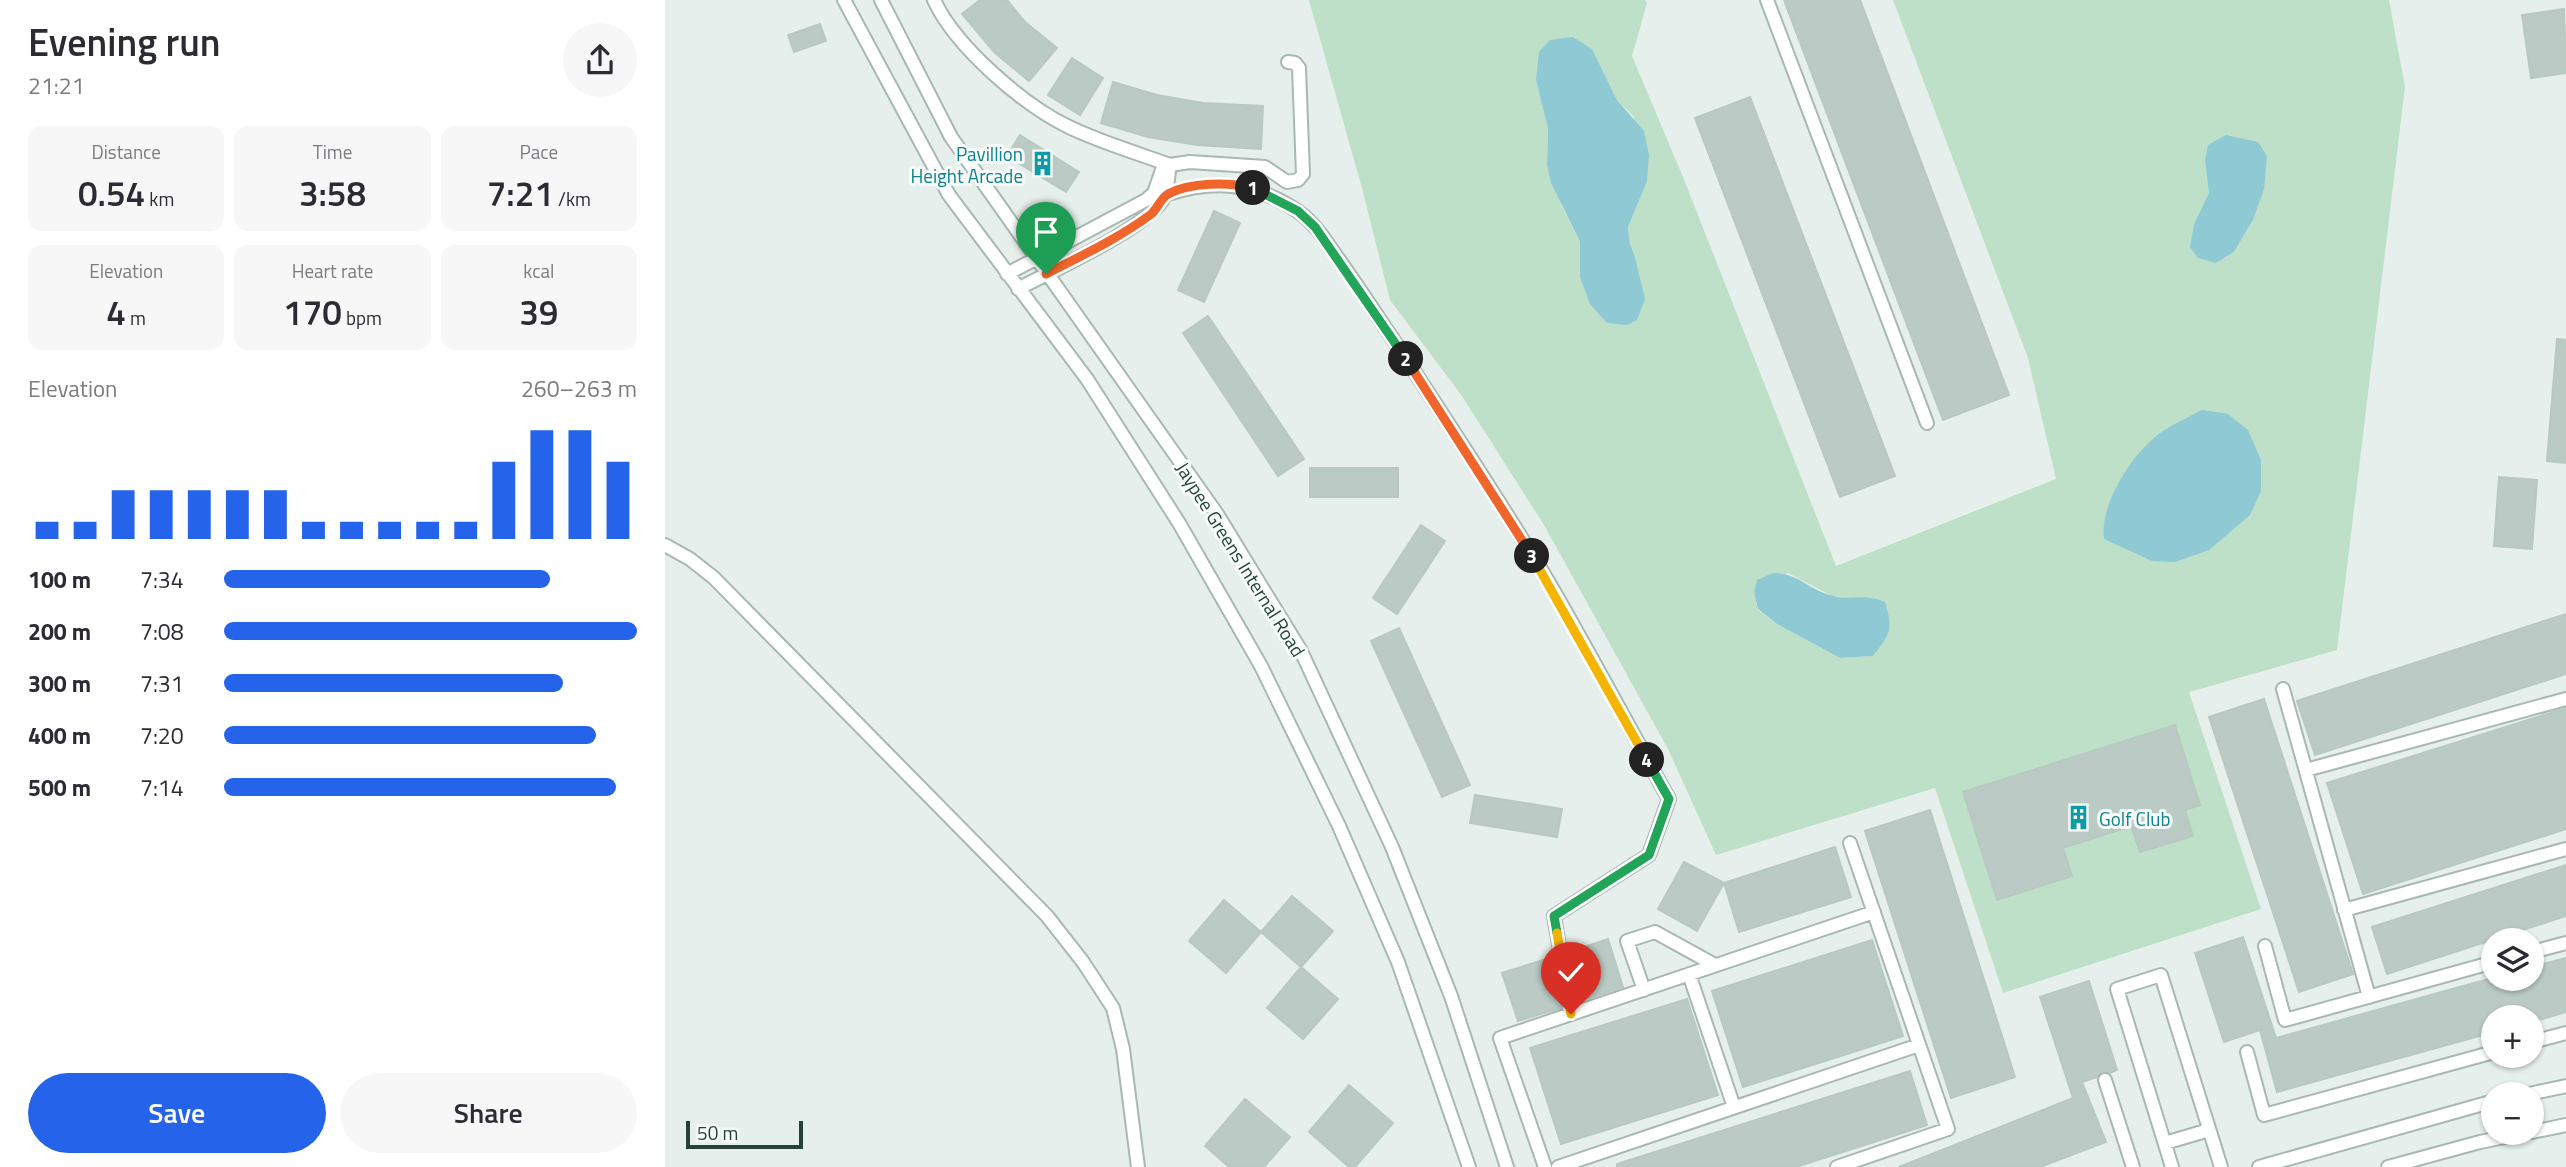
<!DOCTYPE html>
<meta charset="utf-8">
<style>
body{margin:0;font-family:"Titillium Web",sans-serif;background:#f7f7f7;color:#2b2b33;height:100vh;display:flex;flex-direction:column;font-size:26px;white-space:nowrap}
*{box-sizing:border-box;margin:0}
p{font-size:23px;color:#7c7c81}
.icon{flex:none;width:38px;height:38px;fill:none;stroke:currentColor;stroke-width:2;stroke-linecap:round;stroke-linejoin:round}
.map{position:relative;flex:1;overflow:hidden}
.side{display:flex;flex-direction:column;background:#fff;width:665px}
.side>*{flex:none}
.fabs{position:absolute;left:1816px;top:928px;display:grid;gap:14px}
.fabs a{display:grid;place-items:center;width:63px;height:63px;border-radius:50%;background:#fff;box-shadow:0 2px 5px #0004;font-size:35px}
.scale{position:absolute;left:21px;bottom:18px;width:117px;box-sizing:border-box;padding-left:7px;border:4px solid #24423a;border-top:0;font-size:19px;line-height:24px;white-space:nowrap;color:#24423a;-webkit-text-stroke:5px #f7fbf9;paint-order:stroke}
.pin{position:absolute;display:grid;place-items:center;width:60px;height:60px;color:#fff;margin:-72px -30px;border-radius:50% 50% 50% 0;rotate:-45deg;box-shadow:0 0 7px #0007}
.pin .icon{rotate:45deg}
.km{position:absolute;width:35px;height:35px;margin:-18px;border-radius:50%;background:#222;color:#fff;font-size:19px;line-height:35px;text-align:center}
.round{display:grid;place-items:center;flex:none;width:74px;height:74px;border-radius:37px;background:#f7f7f7}
.summary{display:flex;align-items:center;justify-content:space-between;height:119px;padding:0 28px}
h1{font-size:38px;font-weight:600;line-height:52px}
.stats{display:grid;grid-template-columns:repeat(3,1fr);gap:10px;height:119px;padding:7px 28px}
.stats div{display:grid;align-content:center;border-radius:14px;background:#f7f7f7;text-align:center}
.stats b{font-size:35px;font-weight:600}
.stats small{font-size:19px;font-weight:400}
.stats p{font-size:19px}
.chart{height:196px;padding:14px 28px}
.chart p{display:flex;justify-content:space-between}
.chart svg{width:100%;height:126px;margin-top:7px;stroke:#2563eb;stroke-width:6}
.primary-button{display:flex;gap:14px;margin-top:auto;padding:14px 28px}
.primary-button a{flex:1;height:80px;border-radius:42px;background:#2563eb;color:#fff;font-size:28px;font-weight:600;line-height:80px;text-align:center}
.primary-button a+a{background:#f7f7f7;color:#2b2b33}
ul{padding:0 28px;list-style:none;font-size:23px}
li{display:grid;grid-template-columns:112px 84px 1fr;align-items:center;height:52px}
li i{height:18px;border-radius:9px;background:#2563eb}
main{display:flex;flex:1;min-height:0}
.map>svg:first-child{display:block}
.green{fill:#bfe0c8;fill-rule:evenodd}
.water{fill:#8ec9d4}
.building{fill:#bbcac4;stroke:#b8c9c2;stroke-width:2}
.lines{fill:none;stroke-linecap:round;stroke-linejoin:round}
.street-casing{stroke:#a8b8b2;stroke-width:16}
.street{stroke:#fff;stroke-width:12}
.split-1-casing{stroke:#fff;stroke-width:14}
.split-2-casing{stroke:#fff;stroke-width:14}
.split-3-casing{stroke:#fff;stroke-width:14}
.split-4-casing{stroke:#fff;stroke-width:14}
.split-5-casing{stroke:#fff;stroke-width:14}
.split-6-casing{stroke:#fff;stroke-width:14}
.split-1{stroke:#f0652b;stroke-width:9}
.split-2{stroke:#22a559;stroke-width:9}
.split-3{stroke:#f0652b;stroke-width:9}
.split-4{stroke:#f5b400;stroke-width:9}
.split-5{stroke:#22a559;stroke-width:9}
.split-6{stroke:#f5b400;stroke-width:9}
.labels{text-anchor:middle;dominant-baseline:central;stroke-width:6;stroke-linejoin:round;paint-order:stroke}
.culture-label{font-size:19px;fill:#0d838f;stroke:#f7fbf9;text-anchor:end}
.street-label{font-size:19px;fill:#24423a;stroke:#f7fbf9}
</style>
<main>
<section class="side">
<div class="summary"><div><h1>Evening run</h1><p>21:21</p></div><a class="round"><svg class="icon" aria-label="share" viewBox="0 0 24 24"><path d="M12 15V3M7 8l5-5 5 5M5 13v7h14v-7"/></svg></a></div>
<div class="stats">
<div><p>Distance</p><b>0.54<small> km</small></b></div>
<div><p>Time</p><b>3:58</b></div>
<div><p>Pace</p><b>7:21<small> /km</small></b></div>
</div>
<div class="stats">
<div><p>Elevation</p><b>4<small> m</small></b></div>
<div><p>Heart rate</p><b>170<small> bpm</small></b></div>
<div><p>kcal</p><b>39</b></div>
</div>
<div class="chart"><p><span>Elevation</span>260–263 m</p>
<svg viewBox="0 0 160 44" preserveAspectRatio="none"><path d="M5 44V38M15 44V38M25 44V27M35 44V27M45 44V27M55 44V27M65 44V27M75 44V38M85 44V38M95 44V38M105 44V38M115 44V38M125 44V17M135 44V6M145 44V6M155 44V17"/></svg>
</div>
<ul>
<li><b>100 m</b>7:34<i style="width:79%"></i></li>
<li><b>200 m</b>7:08<i style="width:100%"></i></li>
<li><b>300 m</b>7:31<i style="width:82%"></i></li>
<li><b>400 m</b>7:20<i style="width:90%"></i></li>
<li><b>500 m</b>7:14<i style="width:95%"></i></li>
</ul>
<div class="primary-button"><a>Save</a><a>Share</a></div>
</section>
<div class="map">
<svg width="1901" height="1167" viewBox="0 0 1901 1167">
<rect width="100%" height="100%" fill="#e6efeb"/>
<path class="green" d="M 644,0 L 980,0 L 982,3 L 967,56 L 1018,177 L 1171,566 L 1391,479 L 1363,358 L 1228,0 L 1724,0 L 1740,87 L 1672,650 L 1524,692 L 1596,909 L 1338,993 L 1270,788 L 1051,855 L 1003,749 L 879,525 L 797,396 L 725,300 L 698,192 ZM 927,49 L 952,100 L 969,117 L 968,210 L 963,227 L 965,244 L 969,254 L 915,277 L 915,242 L 897,207 L 882,164 L 883,129 L 871,80 ZM 1544,193 L 1588,220 L 1569,252 L 1551,263 L 1529,224 ZM 1123,573 L 1167,596 L 1220,602 C 1229,630 1225,633 1208,656 L 1175,658 L 1112,624 L 1093,610 L 1089,592 Z"/>
<path class="water" d="M 908,37 L 927,49 L 952,100 L 979,131 L 984,155 L 982,181 L 963,227 L 965,244 L 969,254 L 980,299 L 972,320 L 962,325 L 942,323 L 925,304 L 915,277 L 915,242 L 886,183 L 882,164 L 883,129 L 871,80 L 874,52 L 885,40 Z
M 1561,135 L 1593,142 L 1602,156 L 1599,189 L 1588,220 L 1569,252 L 1551,263 L 1533,258 L 1525,247 L 1529,224 L 1544,193 L 1540,160 L 1543,145 Z
M 1537,410 L 1563,414 L 1583,430 L 1596,460 L 1596,491 L 1585,515 L 1544,550 L 1510,562 L 1487,561 L 1439,539 C 1434,504 1469,450 1498,431 C 1510,423 1524,417 1537,410 Z
M 1108,573 C 1133,573 1143,589 1165,595 C 1185,602 1197,592 1220,602 C 1229,630 1225,634 1208,656 L 1175,658 L 1112,624 L 1093,609 L 1089,592 L 1092,580 Z"/>
<path class="building" d="M 315,0 L 342,0 L 360,22 L 392,48 L 364,81 L 330,53 L 297,14 Z
M 1119,0 L 1195,0 L 1344,395 L 1278,420 Z
M 1899,9 L 1901,73 L 1866,78 L 1857,15 Z
M 155,24 L 161,41 L 129,52 L 123,35 Z
M 407,58 L 438,78 L 415,115 L 383,95 Z
M 448,82 L 492,95 L 538,103 L 598,106 L 596,149 L 532,145 L 483,137 L 436,123 Z
M 1085,97 L 1230,476 L 1175,497 L 1030,118 Z
M 355,135 L 414,172 L 401,192 L 342,156 Z
M 549,211 L 575,223 L 539,302 L 513,290 Z
M 543,316 L 639,459 L 613,476 L 518,333 Z
M 1892,339 L 1901,340 L 1901,463 L 1882,461 Z
M 645,468 L 733,468 L 733,497 L 645,497 Z
M 1834,477 L 1872,480 L 1867,549 L 1829,546 Z
M 756,525 L 780,541 L 732,614 L 708,598 Z
M 1901,614 L 1901,674 L 1650,755 L 1632,701 Z
M 734,628 L 805,785 L 777,797 L 706,641 Z
M 1599,699 L 1688,974 L 1634,992 L 1544,717 Z
M 1901,708 L 1901,829 L 1698,894 L 1662,783 Z
M 1510,725 L 1535,805 L 1520,810 L 1528,836 L 1475,852 L 1466,826 L 1398,848 L 1407,876 L 1332,900 L 1298,792 Z
M 810,795 L 897,809 L 892,837 L 805,823 Z
M 1265,810 L 1350,1077 L 1286,1098 L 1200,831 Z
M 1170,847 L 1186,897 L 1074,932 L 1059,883 Z
M 1019,862 L 1059,883 L 1032,931 L 993,909 Z
M 1901,865 L 1901,916 L 1722,974 L 1707,927 Z
M 627,896 L 668,931 L 636,967 L 596,932 Z
M 559,900 L 596,932 L 561,973 L 524,941 Z
M 1578,937 L 1611,1038 L 1827,978 L 1867,978 L 1867,967 L 1901,958 L 1901,1012 L 1867,1022 L 1867,1017 L 1829,1017 L 1829,1032 L 1612,1092 L 1595,1030 L 1559,1042 L 1530,953 Z
M 943,939 L 958,987 L 913,1002 L 904,952 Z
M 1207,940 L 1238,1036 L 1078,1087 L 1047,991 Z
M 887,957 L 896,1008 L 853,1021 L 837,973 Z
M 636,967 L 673,999 L 638,1039 L 602,1008 Z
M 1424,981 L 1452,1070 L 1445,1073 L 1438,1072 L 1432,1077 L 1417,1082 L 1441,1142 L 1375,1167 L 1234,1167 L 1408,1098 L 1375,997 Z
M 1022,999 L 1053,1095 L 896,1144 L 865,1048 Z
M 1245,1071 L 1262,1125 L 1131,1167 L 952,1167 L 952,1164 Z
M 684,1085 L 728,1123 L 690,1167 L 684,1167 L 644,1132 Z
M 580,1099 L 625,1137 L 599,1167 L 564,1167 L 540,1146 Z"/>
<g class="lines">
<defs>
<path id="street" d="M 179,0 L 284,195 L 422,379 L 514,523 L 596,666 L 674,826 L 733,962 L 804,1167
M 216,0 L 286,137 L 552,514 L 636,651 L 727,847 L 786,996 L 842,1167
M 269,0 C 290,46 358,105 404,127 C 435,142 472,153 505,165
M 1102,0 L 1262,423
M 500,195 C 548,179 588,182 631,210 C 649,222 660,240 672,257 C 693,286 712,316 732,345 C 783,423 835,501 883,581 C 925,653 964,727 1004,799 L 984,855 L 889,916 L 906,1014
M 342,274 L 481,200 L 489,193 L 498,167
M 353,289 C 386,271 485,227 499,197 C 503,188 503,175 505,165 L 525,162 L 600,167 L 622,182 L 633,180 L 638,174 L 634,68 L 630,63 L 623,62
M 0,545 L 25,559 L 49,578 L 382,916 L 418,962 L 448,1008 L 458,1049 L 473,1167
M 1618,689 L 1704,997
M 1641,770 L 1901,699
M 1679,910 L 1901,849
M 1600,946 L 1620,1020 L 1829,962
M 1867,952 L 1901,943
M 1024,974 L 1069,1107
M 979,990 L 962,941 L 990,932 L 1050,965
M 1867,1042 L 1901,1033
M 1582,1052 L 1599,1115 L 1829,1052
M 1440,1080 L 1468,1167
M 1864,1094 L 1901,1086
M 1867,1132 L 1901,1125
M 1500,1143 L 1544,1130
M 880,1167 L 835,1038 L 1209,912
M 893,1167 L 1254,1045
M 1172,1167 L 1283,1129 L 1185,843
M 1507,1167 L 1452,989 L 1496,975 L 1556,1167
M 1594,1167 L 1829,1101
M 1723,1167 L 1815,1142 L 1864,1132"/>
</defs>
<use href="#street" class="street-casing"/>
<use href="#street" class="street"/>
</g>
<g class="lines">
<defs>
<path id="split-1" d="M 381,274 C 416,256 454,238 485,215 C 492,210 495,199 503,194 C 525,182 564,182 588,188"/>
<path id="split-2" d="M 588,188 L 633,211 L 650,227 L 741,359"/>
<path id="split-3" d="M 741,359 L 867,556"/>
<path id="split-4" d="M 867,556 L 982,760"/>
<path id="split-5" d="M 892,933 L 889,916 L 984,855 L 1004,799 L 982,760"/>
<path id="split-6" d="M 892,933 L 906,1014"/>
</defs>
<use href="#split-1" class="split-1-casing"/>
<use href="#split-2" class="split-2-casing"/>
<use href="#split-3" class="split-3-casing"/>
<use href="#split-4" class="split-4-casing"/>
<use href="#split-5" class="split-5-casing"/>
<use href="#split-6" class="split-6-casing"/>
<use href="#split-1" class="split-1"/>
<use href="#split-2" class="split-2"/>
<use href="#split-3" class="split-3"/>
<use href="#split-4" class="split-4"/>
<use href="#split-5" class="split-5"/>
<use href="#split-6" class="split-6"/>
</g>
<defs>
<symbol id="building-bare" viewBox="-9 -9 18 18"><path d="M-4-6H4V6H1V3H-1V6H-4ZM-2.5-4.3h1.7v1.8h-1.7ZM.8-4.3h1.7v1.8H.8ZM-2.5-1h1.7V.8h-1.7ZM.8-1h1.7V.8H.8Z" fill="#0f9aa8" stroke="#f7fbf9" stroke-width="2.5" paint-order="stroke"/></symbol>
</defs>
<g fill-rule="evenodd">
<use href="#building-bare" x="360" y="146" width="35" height="35"/>
<use href="#building-bare" x="1396" y="800" width="35" height="35"/>
</g>
<g class="labels">
<g class="culture-label">
<text x="358" y="153">Pavillion<tspan x="358" dy="22">Height Arcade</tspan></text>
<text x="1434" y="818" text-anchor="start">Golf Club</text>
</g>
<g class="street-label">
<text transform="translate(576 559) rotate(58)">Jaypee Greens Internal Road</text>
</g>
</g>
</svg>
<div class="fabs">
<a><svg class="icon" aria-label="layers" viewBox="0 0 24 24"><path d="M12 4l9 5-9 5-9-5zM3 14l9 5 9-5"/></svg></a>
<a>+</a>
<a>−</a>
</div>
<div class="scale">50 m</div>
<div class="pin" style="left:381px;top:274px;background:#1e9e55"><svg class="icon" aria-label="arrive" viewBox="0 0 24 24"><path d="M6 21V4h12l-3 4 3 4H6"/></svg></div>
<div class="pin" style="left:906px;top:1014px;background:#d93025"><svg class="icon" aria-label="check" viewBox="0 0 24 24"><path d="M5 12l5 5 9-10"/></svg></div>
<b class="km" style="left:588px;top:188px">1</b>
<b class="km" style="left:741px;top:359px">2</b>
<b class="km" style="left:867px;top:556px">3</b>
<b class="km" style="left:982px;top:760px">4</b>
</div>
</main>
